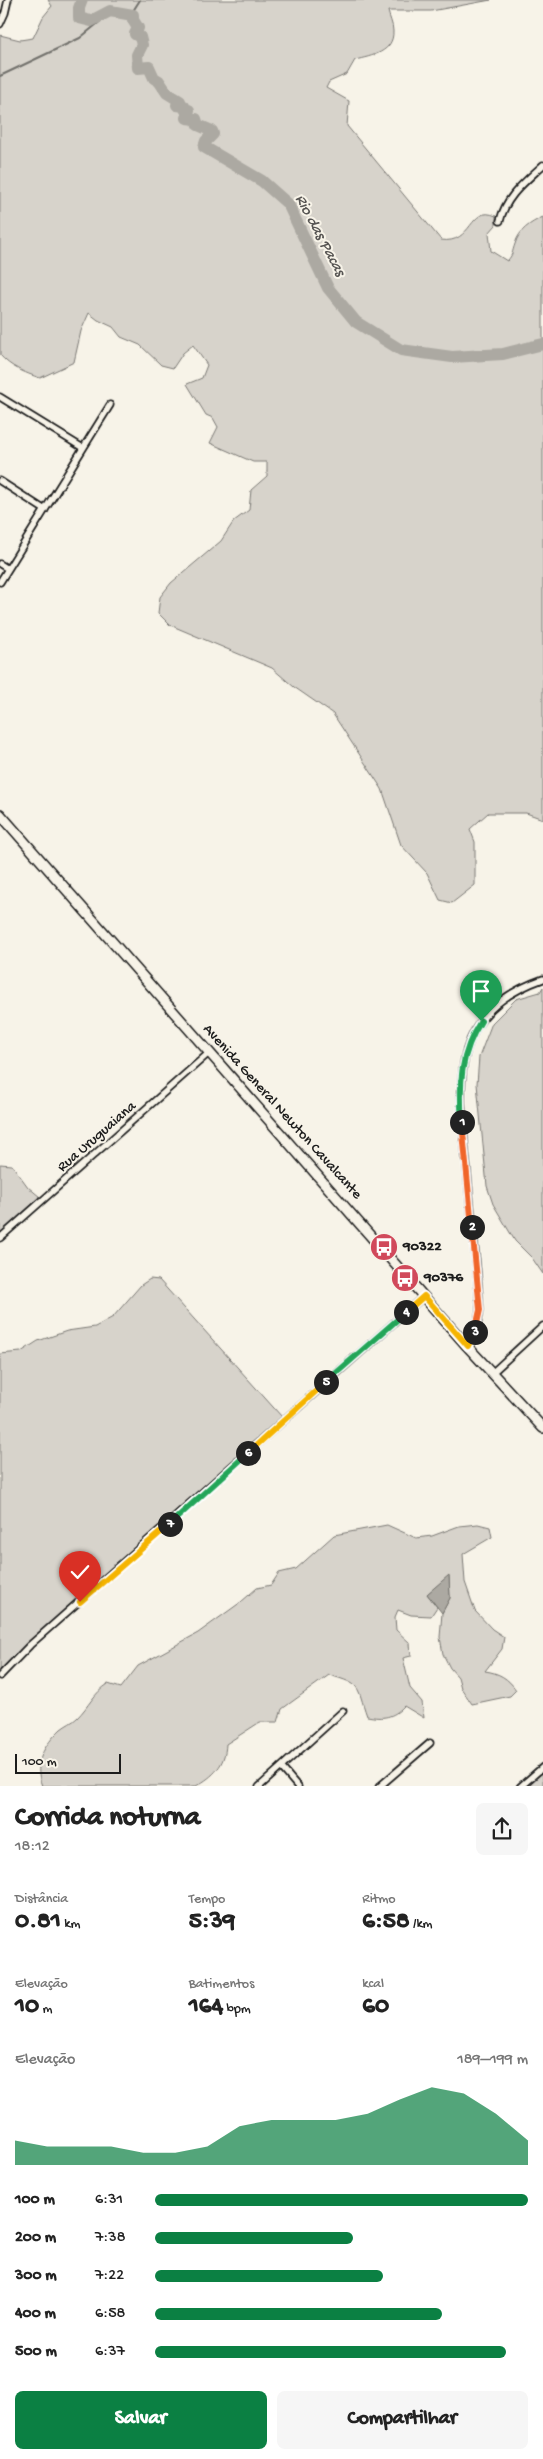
<!DOCTYPE html>
<html lang="pt">
<meta charset="utf-8">
<style>
body{margin:0;font-family:"Gochi Hand",sans-serif;background:#f6f6f6;color:#222;height:100vh;display:flex;flex-direction:column;font-size:19px;white-space:nowrap}
*{box-sizing:border-box;margin:0}
p{font-size:16px;color:#767676}
.icon{flex:none;width:28px;height:28px;fill:none;stroke:currentColor;stroke-width:2;stroke-linecap:round;stroke-linejoin:round}
.map{position:relative;height:1786px;overflow:hidden}
.sheet{display:flex;flex-direction:column;background:#fff;flex:1}
.sheet>*{flex:none}
.scale{position:absolute;left:15px;bottom:12px;width:106px;box-sizing:border-box;padding-left:5px;border:2px solid #1c1c1c;border-top:0;font-size:14px;line-height:18px;white-space:nowrap;color:#1c1c1c;-webkit-text-stroke:4px #f7f3e8;paint-order:stroke}
.pin{position:absolute;display:grid;place-items:center;width:42px;height:42px;color:#fff;margin:-51px -21px;border-radius:50% 50% 50% 0;rotate:-45deg;box-shadow:0 0 5px #0007}
.pin .icon{rotate:45deg}
.km{position:absolute;width:25px;height:25px;margin:-12px;border-radius:50%;background:#222;color:#fff;font-size:14px;line-height:25px;text-align:center}
.round{display:grid;place-items:center;flex:none;width:52px;height:52px;border-radius:8px;background:#f6f6f6}
.overview{display:flex;align-items:center;justify-content:space-between;height:85px;padding:0 15px}
h1{font-size:28px;font-weight:700;line-height:38px}
.metrics{display:grid;grid-template-columns:repeat(3,1fr);gap:8px;height:85px;padding:5px 15px}
.metrics div{display:grid;align-content:center}
.metrics b{font-size:25px;font-weight:700}
.metrics small{font-size:14px;font-weight:400}
.metrics p{font-size:14px}
.chart{height:140px;padding:10px 15px}
.chart p{display:flex;justify-content:space-between}
.chart svg{width:100%;height:90px;margin-top:5px;fill:#0b8043;opacity:.7}
.action{display:flex;gap:10px;margin-top:auto;padding:10px 15px}
.action a{flex:1;height:58px;border-radius:8px;background:#0b8043;color:#fff;font-size:20px;font-weight:700;line-height:58px;text-align:center}
.action a+a{background:#f6f6f6;color:#222}
ul{padding:0 15px;list-style:none;font-size:16px}
li{display:grid;grid-template-columns:80px 60px 1fr;align-items:center;height:38px}
li i{height:12px;border-radius:6px;background:#0b8043}
.map>svg:first-child{display:block}
.green{fill:#d7d3cb;stroke:#7a7874}
.water{fill:#aca9a2;stroke:#72716c}
.lines{fill:none;stroke-linecap:round;stroke-linejoin:round}
.stream{stroke:#72716c;stroke-width:2}
.river{stroke:#aca9a2;stroke-width:12}
.street-casing{stroke:#1c1c1c;stroke-width:9}
.primary-casing{stroke:#1c1c1c;stroke-width:12}
.street{stroke:#f7f3e8;stroke-width:5.5}
.primary{stroke:#f7f3e8;stroke-width:9}
.split-1-casing{stroke:#fff;stroke-width:10}
.split-2-casing{stroke:#fff;stroke-width:10}
.split-3-casing{stroke:#fff;stroke-width:10}
.split-4-casing{stroke:#fff;stroke-width:10}
.split-5-casing{stroke:#fff;stroke-width:10}
.split-6-casing{stroke:#fff;stroke-width:10}
.split-7-casing{stroke:#fff;stroke-width:10}
.split-8-casing{stroke:#fff;stroke-width:10}
.split-1{stroke:#22a559;stroke-width:6}
.split-2{stroke:#f0652b;stroke-width:6}
.split-3{stroke:#f0652b;stroke-width:6}
.split-4{stroke:#f5b400;stroke-width:6}
.split-5{stroke:#22a559;stroke-width:6}
.split-6{stroke:#f5b400;stroke-width:6}
.split-7{stroke:#22a559;stroke-width:6}
.split-8{stroke:#f5b400;stroke-width:6}
.labels{text-anchor:middle;dominant-baseline:central;stroke-width:4;stroke-linejoin:round;paint-order:stroke}
.street-label{font-size:15px;fill:#1c1c1c;stroke:#f7f3e8}
.poi-label{font-size:15px;font-weight:bold;fill:#1c1c1c;stroke:#f7f3e8;text-anchor:start}
.water-label{font-size:16px;font-style:italic;fill:#565452;stroke:#f7f3e8}
</style>
<div class="map">
<svg width="543" height="1787" viewBox="0 0 543 1787">
<rect width="100%" height="100%" fill="#f7f3e8"/>
<filter id="ink" filterUnits="userSpaceOnUse"><feTurbulence type="fractalNoise" baseFrequency=".02" numOctaves="2"/><feDisplacementMap in="SourceGraphic" scale="10" xChannelSelector="R" yChannelSelector="G"/><feConvolveMatrix kernelMatrix="1 2 1 2 8 2 1 2 1" color-interpolation-filters="sRGB"/></filter>
<g filter="url(#ink)">
<path class="green" d="M 48,0 L 491,0 L 431,11 L 388,11 C 389,17 393,24 393,31 C 394,52 372,56 355,60 L 347,74 L 329,82 L 326,88 L 349,101 L 347,126 L 441,240 C 473,245 469,204 496,216 L 496,225 L 489,233 L 491,251 L 507,261 C 513,255 512,252 515,244 C 519,230 530,223 543,217 L 543,819 L 526,813 L 488,813 L 470,829 L 475,842 L 475,885 L 452,903 L 440,900 L 427,873 L 401,845 L 382,789 L 333,714 L 294,687 L 272,668 L 170,625 L 158,613 L 160,597 L 171,583 L 221,541 L 234,521 L 249,510 L 251,490 L 267,476 L 267,462 L 253,462 L 210,443 L 218,427 L 213,418 L 206,415 L 187,384 L 202,378 L 207,365 L 193,345 L 183,353 L 173,368 L 161,365 L 140,345 L 121,337 L 113,327 L 98,320 L 89,313 L 81,331 L 74,362 L 40,378 C 25,373 10,367 0,355 L 0,35 L 20,40 L 33,38 L 43,17 L 52,6 Z
M 543,987 L 543,1274 L 532,1258 L 515,1241 L 493,1204 L 487,1186 L 477,1084 L 479,1057 L 492,1023 L 516,999 L 540,992 Z
M 0,1164 L 12,1165 L 28,1187 L 40,1197 L 0,1233 Z
M 150,1279 L 159,1280 L 282,1417 L 99,1578 L 0,1670 L 0,1354 L 21,1352 L 38,1341 L 67,1331 L 95,1327 L 113,1317 L 141,1285 Z
M 478,1524 L 490,1527 L 492,1537 L 463,1554 L 465,1582 L 475,1611 L 492,1629 L 504,1637 L 502,1649 L 485,1671 C 499,1673 508,1678 516,1690 L 510,1696 L 472,1704 L 461,1688 L 458,1677 L 450,1668 L 443,1654 L 440,1637 L 442,1613 L 450,1598 L 449,1576 L 427,1594 L 437,1607 L 431,1616 L 411,1615 L 398,1610 L 395,1617 L 396,1630 L 410,1643 L 411,1656 L 403,1658 L 410,1688 L 422,1702 L 424,1718 L 404,1706 C 393,1718 383,1719 367,1716 C 356,1685 363,1685 329,1675 L 282,1709 L 278,1722 L 260,1722 L 226,1744 C 225,1765 214,1776 196,1786 L 42,1786 C 33,1763 44,1745 61,1729 C 66,1725 73,1722 77,1718 C 89,1706 94,1693 108,1684 L 121,1688 L 138,1666 L 198,1633 L 241,1602 L 257,1588 L 271,1585 L 279,1573 L 296,1569 L 334,1535 L 387,1525 L 416,1538 L 432,1536 L 459,1526 Z
M 543,1772 L 543,1786 L 526,1786 Z"/>
<path class="water" d="M 449,1575 L 450,1598 L 442,1613 L 427,1594 Z"/>
<g class="lines">
<path class="stream" d="M 131,14 L 140,0
M 0,76 L 80,38 L 113,11"/>
<path class="river" d="M 82,0 L 79,8 L 79,18 L 91,21 L 110,11 L 133,15 L 133,20 L 138,28 L 135,34 L 140,37 L 142,45 L 137,55 L 138,68 L 149,67 L 154,78 L 159,81 L 167,93 L 180,101 L 177,105 L 184,106 L 185,109 L 189,110 L 187,118 L 196,119 L 198,125 L 212,131 L 213,134 L 206,141 L 204,147 L 262,181 L 288,204 L 328,288 L 356,322 L 401,350 L 452,357 L 503,354 L 543,344"/>
<defs>
<path id="street" d="M 0,24 L 5,13 L 8,0
M 500,221 C 506,196 525,182 543,165
M 0,397 L 83,448
M 0,481 L 45,510
M 0,564 L 8,569
M 0,582 L 110,405
M 0,1238 L 210,1052
M 467,1346 L 477,1327 L 480,1310 C 477,1263 471,1216 467,1169 C 459,1085 445,1014 543,979
M 493,1372 L 543,1326
M 0,1676 L 30,1645 L 424,1296
M 281,1767 L 298,1787
M 259,1787 L 343,1711
M 379,1787 L 430,1743
M 520,1787 L 543,1767"/>
<path id="primary" d="M 0,814 L 467,1346 L 543,1428"/>
</defs>
<use href="#street" class="street-casing"/>
<use href="#primary" class="primary-casing"/>
<use href="#street" class="street"/>
<use href="#primary" class="primary"/>
</g>
</g>
<g class="lines" filter="url(#ink)">
<defs>
<path id="split-1" d="M 462,1122 C 459,1085 460,1053 481,1021"/>
<path id="split-2" d="M 462,1122 L 472,1227"/>
<path id="split-3" d="M 472,1227 L 480,1310 L 475,1332"/>
<path id="split-4" d="M 406,1312 L 424,1296 L 468,1346 L 475,1332"/>
<path id="split-5" d="M 326,1382 L 406,1312"/>
<path id="split-6" d="M 248,1453 L 326,1382"/>
<path id="split-7" d="M 170,1524 L 248,1453"/>
<path id="split-8" d="M 80,1602 L 170,1524"/>
</defs>
<use href="#split-1" class="split-1-casing"/>
<use href="#split-2" class="split-2-casing"/>
<use href="#split-3" class="split-3-casing"/>
<use href="#split-4" class="split-4-casing"/>
<use href="#split-5" class="split-5-casing"/>
<use href="#split-6" class="split-6-casing"/>
<use href="#split-7" class="split-7-casing"/>
<use href="#split-8" class="split-8-casing"/>
<use href="#split-1" class="split-1"/>
<use href="#split-2" class="split-2"/>
<use href="#split-3" class="split-3"/>
<use href="#split-4" class="split-4"/>
<use href="#split-5" class="split-5"/>
<use href="#split-6" class="split-6"/>
<use href="#split-7" class="split-7"/>
<use href="#split-8" class="split-8"/>
</g>
<defs>
<symbol id="bus-disc" viewBox="-11 -11 22 22"><circle r="9.5" fill="#d1495b" stroke="#f7f3e8"/><path d="M-5-6H5V4H4V6H2V4H-2V6H-4V4H-5ZM-3.5-4V0h7V-4ZM-3.5 1.2v1.5H-2V1.2ZM2 1.2v1.5H3.5V1.2Z" fill="#fff"/></symbol>
</defs>
<g fill-rule="evenodd">
<use href="#bus-disc" x="368" y="1231" width="32" height="32"/>
<use href="#bus-disc" x="389" y="1262" width="32" height="32"/>
</g>
<g class="labels">
<g class="street-label">
<text transform="translate(282 1112) rotate(48)">Avenida General Newton Cavalcante</text>
<text transform="translate(97 1137) rotate(-41)">Rua Uruguaiana</text>
</g>
<g class="poi-label">
<text x="403" y="1247">90322</text>
<text x="424" y="1278">90376</text>
</g>
<g class="water-label">
<text transform="translate(319 236) rotate(62)">Rio das Pacas</text>
</g>
</g>
</svg>
<div class="scale">100 m</div>
<div class="pin" style="left:481px;top:1021px;background:#1e9e55"><svg class="icon" aria-label="arrive" viewBox="0 0 24 24"><path d="M6 21V4h12l-3 4 3 4H6"/></svg></div>
<div class="pin" style="left:80px;top:1602px;background:#d93025"><svg class="icon" aria-label="check" viewBox="0 0 24 24"><path d="M5 12l5 5 9-10"/></svg></div>
<b class="km" style="left:462px;top:1122px">1</b>
<b class="km" style="left:472px;top:1227px">2</b>
<b class="km" style="left:475px;top:1332px">3</b>
<b class="km" style="left:406px;top:1312px">4</b>
<b class="km" style="left:326px;top:1382px">5</b>
<b class="km" style="left:248px;top:1453px">6</b>
<b class="km" style="left:170px;top:1524px">7</b>
</div>
<section class="sheet">
<div class="overview"><div><h1>Corrida noturna</h1><p>18:12</p></div><a class="round"><svg class="icon" aria-label="share" viewBox="0 0 24 24"><path d="M12 15V3M7 8l5-5 5 5M5 13v7h14v-7"/></svg></a></div>
<div class="metrics">
<div><p>Distância</p><b>0.81<small> km</small></b></div>
<div><p>Tempo</p><b>5:39</b></div>
<div><p>Ritmo</p><b>6:58<small> /km</small></b></div>
</div>
<div class="metrics">
<div><p>Elevação</p><b>10<small> m</small></b></div>
<div><p>Batimentos</p><b>164<small> bpm</small></b></div>
<div><p>kcal</p><b>60</b></div>
</div>
<div class="chart"><p><span>Elevação</span>189–199 m</p>
<svg viewBox="0 0 160 44" preserveAspectRatio="none"><path d="M0 44V32L10 35L20 35L30 35L40 38L50 38L60 35L70 25L80 22L90 22L100 22L110 19L120 12L130 6L140 9L150 19L160 32V44z"/></svg>
</div>
<ul>
<li><b>100 m</b>6:31<i style="width:100%"></i></li>
<li><b>200 m</b>7:38<i style="width:53%"></i></li>
<li><b>300 m</b>7:22<i style="width:61%"></i></li>
<li><b>400 m</b>6:58<i style="width:77%"></i></li>
<li><b>500 m</b>6:37<i style="width:94%"></i></li>
</ul>
<div class="action"><a>Salvar</a><a>Compartilhar</a></div>
</section>
